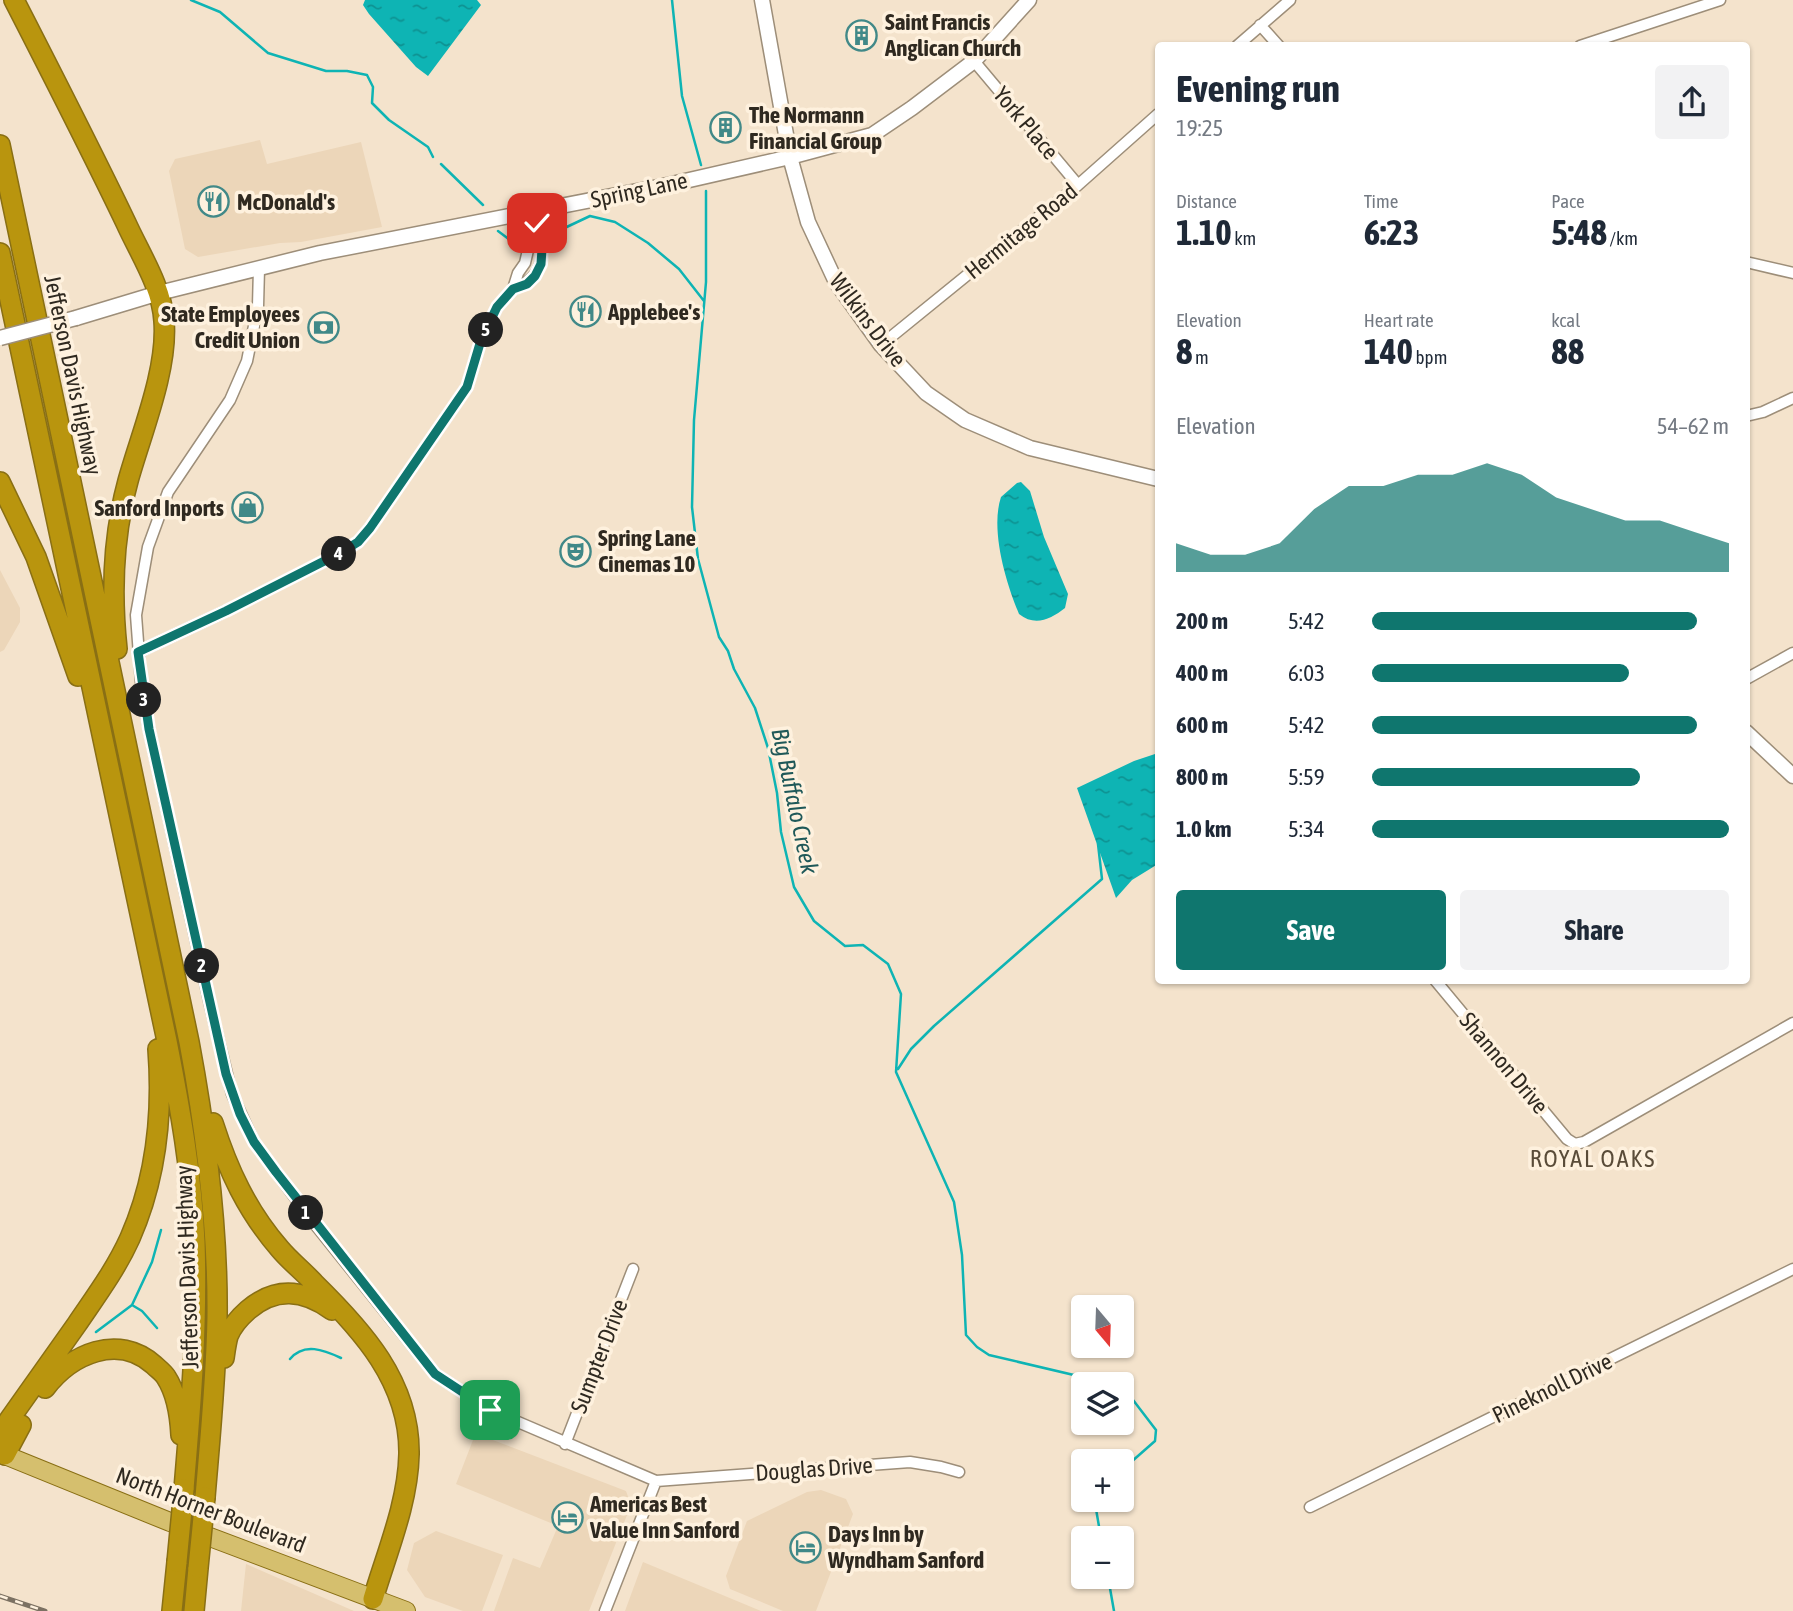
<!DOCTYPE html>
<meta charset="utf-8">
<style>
body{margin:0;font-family:"Asap Condensed",sans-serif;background:#f2f2f3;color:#1f2937;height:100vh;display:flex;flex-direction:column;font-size:26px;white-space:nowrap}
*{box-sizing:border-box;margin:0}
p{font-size:23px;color:#747a83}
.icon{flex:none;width:38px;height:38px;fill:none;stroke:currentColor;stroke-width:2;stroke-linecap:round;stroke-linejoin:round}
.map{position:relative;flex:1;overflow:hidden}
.side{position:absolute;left:1155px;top:42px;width:595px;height:942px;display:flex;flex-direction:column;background:#fff;border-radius:7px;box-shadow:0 2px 5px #0004}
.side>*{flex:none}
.needle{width:46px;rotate:161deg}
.controls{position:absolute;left:1071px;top:1295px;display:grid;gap:14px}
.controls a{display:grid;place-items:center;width:63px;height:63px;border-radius:7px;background:#fff;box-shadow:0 2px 5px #0004;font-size:35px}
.pin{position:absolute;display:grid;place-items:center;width:60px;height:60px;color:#fff;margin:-30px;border-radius:14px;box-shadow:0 4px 10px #0006}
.km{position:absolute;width:35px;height:35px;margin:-18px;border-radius:50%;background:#222;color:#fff;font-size:19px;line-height:35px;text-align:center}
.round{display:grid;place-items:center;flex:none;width:74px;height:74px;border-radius:7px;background:#f2f2f3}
.headline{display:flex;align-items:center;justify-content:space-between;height:119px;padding:0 21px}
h1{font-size:38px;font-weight:700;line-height:52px}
.figures{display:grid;grid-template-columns:repeat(3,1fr);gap:10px;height:119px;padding:7px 21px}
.figures div{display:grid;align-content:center}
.figures b{font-size:35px;font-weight:700}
.figures small{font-size:19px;font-weight:400}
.figures p{font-size:19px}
.chart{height:196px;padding:14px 21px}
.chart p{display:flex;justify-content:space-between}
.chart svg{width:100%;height:126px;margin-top:7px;fill:#0f766e;opacity:.7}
.primary-button{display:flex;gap:14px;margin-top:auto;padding:14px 21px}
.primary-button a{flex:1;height:80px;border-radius:7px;background:#0f766e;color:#fff;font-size:28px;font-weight:700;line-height:80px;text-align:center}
.primary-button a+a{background:#f2f2f3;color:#1f2937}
ul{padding:0 21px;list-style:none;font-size:23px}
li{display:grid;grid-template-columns:112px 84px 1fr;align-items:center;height:52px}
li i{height:18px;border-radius:9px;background:#0f766e}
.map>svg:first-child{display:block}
.built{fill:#ecd6b9}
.water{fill:url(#water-ripples)}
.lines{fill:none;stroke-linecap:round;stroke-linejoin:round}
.stream{stroke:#0eb4b4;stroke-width:2.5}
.minor-casing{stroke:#9d8e79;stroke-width:13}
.tertiary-casing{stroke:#9d8e79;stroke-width:17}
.primary-casing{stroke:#896f14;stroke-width:20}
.motorway-casing{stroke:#896f14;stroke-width:22}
.minor{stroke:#fff;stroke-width:10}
.tertiary{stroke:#fff;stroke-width:14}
.primary{stroke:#d5bf6e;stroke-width:18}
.motorway{stroke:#b9950e;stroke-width:19}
.rail-casing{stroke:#7b7162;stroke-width:5}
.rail{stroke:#fef1de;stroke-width:2.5;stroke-dasharray:8;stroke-linecap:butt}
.tertiary-bridge-casing{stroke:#9d8e79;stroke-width:17;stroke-linecap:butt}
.motorway-bridge-casing{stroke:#896f14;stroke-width:22;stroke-linecap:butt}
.tertiary-bridge{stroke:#fff;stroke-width:14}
.motorway-bridge{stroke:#b9950e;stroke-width:19}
.route-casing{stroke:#fff;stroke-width:14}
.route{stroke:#0f766e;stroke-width:9}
.labels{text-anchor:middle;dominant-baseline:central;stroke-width:7;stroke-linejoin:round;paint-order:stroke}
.poi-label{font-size:23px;font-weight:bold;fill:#2f2920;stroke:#fef1de;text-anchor:start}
.street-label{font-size:23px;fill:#2f2920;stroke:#fef1de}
.water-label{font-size:24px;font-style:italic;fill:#205959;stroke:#fef1de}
.neighbourhood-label{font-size:24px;letter-spacing:2px;fill:#5a4c39;stroke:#fef1de}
</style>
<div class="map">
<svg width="1793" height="1611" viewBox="0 0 1793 1611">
<defs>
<pattern id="water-ripples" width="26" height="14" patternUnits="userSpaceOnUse" patternTransform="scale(1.75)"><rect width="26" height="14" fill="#0eb4b4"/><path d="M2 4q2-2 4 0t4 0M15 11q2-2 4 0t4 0" fill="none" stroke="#0e9292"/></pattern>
</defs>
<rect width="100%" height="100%" fill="#f4e3cc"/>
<path class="built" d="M 260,140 L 267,164 L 361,142 L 382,227 L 301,242 L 280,243 L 198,257 L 185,249 L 169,171 L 175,159 Z
M 0,570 L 20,608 L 20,622 L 4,650 L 0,652 Z
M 485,1437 L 626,1491 L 631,1505 L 589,1611 L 494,1611 L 513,1558 L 540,1568 L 558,1526 L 456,1484 L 473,1440 Z
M 821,1490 L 846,1499 L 853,1514 L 816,1611 L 783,1611 L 730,1589 L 726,1576 L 747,1521 L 807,1492 Z
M 436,1531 L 503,1555 L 482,1611 L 463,1611 L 425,1597 L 407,1570 L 414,1543 Z
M 643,1562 L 761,1611 L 625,1611 Z
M 246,1564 L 354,1611 L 241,1611 Z"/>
<path class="water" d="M 365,0 L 477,0 L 481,5 L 428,76 L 416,67 L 369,14 L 363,5 Z
M 1021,482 L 1030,491 L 1044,537 L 1068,594 L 1065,608 C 1051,619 1035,627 1019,614 C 1006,583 990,530 1001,497 L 1017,483 Z
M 1158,753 L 1158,864 L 1132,880 L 1116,898 L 1077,788 L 1134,761 Z"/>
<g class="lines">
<path class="stream" d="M 191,0 L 220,12 L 268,53 L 326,71 L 347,71 L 367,75 L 373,87 L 372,103 L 389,120 L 428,147 L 433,157
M 672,0 L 682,96 L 701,165
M 441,164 L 483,205
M 706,191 L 706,282 L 694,420 L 692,507 L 698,559 L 719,637 L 728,651 L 734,669 L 755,708 L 768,748 L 777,793 L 781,832 L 794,887 L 814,921 L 845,946 L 863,945 L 888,964 L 901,994 L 896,1072 L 954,1202 L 962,1255 L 966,1335 L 977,1347 L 989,1355 L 1112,1384
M 498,231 L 510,240
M 554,233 L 590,216 L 615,222 L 648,243 L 679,269 L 704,301
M 898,1069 L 911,1049 L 934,1026 L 1102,879 L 1098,844
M 132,1305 L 142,1311 L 157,1328
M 96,1332 L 132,1305 L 152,1262 L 161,1230
M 290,1359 C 304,1342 324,1350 341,1358
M 1122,1391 L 1130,1396 L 1156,1430 L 1155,1441 L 1122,1470
M 1101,1538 L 1096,1509 L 1102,1500
M 1108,1577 L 1114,1611"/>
<defs>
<path id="minor" d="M 1260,25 L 1279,46
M 1237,46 L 1290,0
M 1580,46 L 1720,0
M 974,61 L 1078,185
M 1746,262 L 1793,273
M 259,268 L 258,306 L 247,361 L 230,400 L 168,492 L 148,547 L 136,615 L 141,682 L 149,729 L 210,1005 L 232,1094 L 254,1142 L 313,1222 L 435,1374 L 490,1410 L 656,1481 L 910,1462 L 941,1467 L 959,1472
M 513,289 C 553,274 542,245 535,211
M 881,345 L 1078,185 L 1158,114
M 1746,416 L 1763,412 L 1793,398
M 138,652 L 226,611 L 342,552 L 358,542 L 370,528 L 467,387 L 481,340 L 497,307 L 513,289 L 518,273 L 525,263 L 528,250 L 521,214
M 1746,679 L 1793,653
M 1435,980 L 1567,1139 L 1575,1144 L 1584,1142 L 1793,1023
M 565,1444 L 633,1269
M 1310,1507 L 1793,1269
M 605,1611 L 656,1481"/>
<path id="tertiary" d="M 762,0 L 790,157 L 808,222 L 836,282 L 881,345 L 926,393 L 965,420 L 1030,448 L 1158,479
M 76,318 L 159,293 L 320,253 L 663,186 L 790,157 L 872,135 L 912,108 L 974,61 L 1029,0
M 1746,732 L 1793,776"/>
<path id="primary" d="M 0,1453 L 170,1522 L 406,1611"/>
<path id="motorway" d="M 14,0 C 52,74 90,148 126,223 C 140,254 162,287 164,321 C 168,370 141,434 128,481 C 113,536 111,593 117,649
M 0,145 L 189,1042 C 206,1133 218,1224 217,1317 C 216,1377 210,1437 205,1497
M 0,253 L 167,1041 C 180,1107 192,1174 195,1242 C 198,1325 191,1406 184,1489
M 0,482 L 36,557 L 78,676
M 213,1123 C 228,1170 247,1211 280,1249 C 290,1261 303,1271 314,1283 C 362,1330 410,1382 409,1454 C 408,1503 387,1552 373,1599
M 224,1358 C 225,1351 226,1343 228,1336 C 232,1326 240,1317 248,1310 C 275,1287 303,1289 332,1310
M 45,1388 C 71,1354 118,1333 154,1365 C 158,1369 163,1372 166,1377 C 177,1394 180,1415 181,1435
M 0,1437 L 9,1420 C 32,1388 54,1356 77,1324 C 96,1296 116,1269 130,1238 C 157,1177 163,1114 158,1049
M 5,1455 L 21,1425
M 172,1611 L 177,1562
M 194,1611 L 198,1568"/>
</defs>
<use href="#minor" class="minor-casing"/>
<use href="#tertiary" class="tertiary-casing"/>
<use href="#primary" class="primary-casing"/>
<use href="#motorway" class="motorway-casing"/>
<use href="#minor" class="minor"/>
<use href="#tertiary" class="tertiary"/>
<use href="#primary" class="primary"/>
<use href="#motorway" class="motorway"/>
<defs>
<path id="rail" d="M 0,1596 L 45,1611"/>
</defs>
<use href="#rail" class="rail-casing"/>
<use href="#rail" class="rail"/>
<defs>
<path id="tertiary-bridge" d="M 0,338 L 76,318"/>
<path id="motorway-bridge" d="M 177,1562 L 184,1489
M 198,1568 L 205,1497"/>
</defs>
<use href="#tertiary-bridge" class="tertiary-bridge-casing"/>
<use href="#motorway-bridge" class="motorway-bridge-casing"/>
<use href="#tertiary-bridge" class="tertiary-bridge"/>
<use href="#motorway-bridge" class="motorway-bridge"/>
</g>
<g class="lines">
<defs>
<path id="route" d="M 490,1410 L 435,1374 L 276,1172 L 254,1142 L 240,1114 L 226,1074 L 149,729 L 138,652 L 226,611 L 342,552 L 358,542 L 370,528 L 467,387 L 481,340 L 497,307 L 513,289 L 527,284 L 535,276 L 541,264 L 542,249 L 537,223"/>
</defs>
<use href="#route" class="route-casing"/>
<use href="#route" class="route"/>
</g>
<defs>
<symbol id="building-ring" viewBox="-11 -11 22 22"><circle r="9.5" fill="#fef1de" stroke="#418988" stroke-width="1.5"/><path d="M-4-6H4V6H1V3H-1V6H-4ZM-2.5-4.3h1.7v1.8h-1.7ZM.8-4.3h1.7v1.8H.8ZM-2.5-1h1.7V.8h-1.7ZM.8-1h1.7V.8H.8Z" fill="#418988"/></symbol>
<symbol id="restaurant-ring" viewBox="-11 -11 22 22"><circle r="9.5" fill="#fef1de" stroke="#418988" stroke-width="1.5"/><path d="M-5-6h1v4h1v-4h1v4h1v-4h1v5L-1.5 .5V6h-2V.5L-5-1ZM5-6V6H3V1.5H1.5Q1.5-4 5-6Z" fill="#418988"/></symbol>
<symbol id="bank-ring" viewBox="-11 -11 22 22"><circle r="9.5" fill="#fef1de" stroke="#418988" stroke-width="1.5"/><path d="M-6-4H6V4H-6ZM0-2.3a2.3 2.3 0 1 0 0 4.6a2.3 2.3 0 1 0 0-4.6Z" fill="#418988"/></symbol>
<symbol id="shop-ring" viewBox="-11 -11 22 22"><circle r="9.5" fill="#fef1de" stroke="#418988" stroke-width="1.5"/><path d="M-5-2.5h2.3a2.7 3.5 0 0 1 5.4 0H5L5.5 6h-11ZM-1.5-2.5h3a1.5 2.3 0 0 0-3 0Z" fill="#418988"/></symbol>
<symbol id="theatre-ring" viewBox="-11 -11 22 22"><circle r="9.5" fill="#fef1de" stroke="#418988" stroke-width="1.5"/><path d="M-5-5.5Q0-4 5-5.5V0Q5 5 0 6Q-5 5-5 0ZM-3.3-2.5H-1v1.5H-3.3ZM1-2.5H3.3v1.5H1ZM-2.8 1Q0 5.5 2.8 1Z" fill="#418988"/></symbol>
<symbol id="hotel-ring" viewBox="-11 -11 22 22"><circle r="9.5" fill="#fef1de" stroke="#418988" stroke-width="1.5"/><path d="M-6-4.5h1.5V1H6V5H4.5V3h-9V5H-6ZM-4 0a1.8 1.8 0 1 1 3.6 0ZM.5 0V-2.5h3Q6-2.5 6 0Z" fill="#418988"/></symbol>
</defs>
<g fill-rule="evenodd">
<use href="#building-ring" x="844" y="18" width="35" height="35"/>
<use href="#building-ring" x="708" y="110" width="35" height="35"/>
<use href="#restaurant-ring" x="196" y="184" width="35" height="35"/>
<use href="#restaurant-ring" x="568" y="294" width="35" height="35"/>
<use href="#bank-ring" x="306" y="310" width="35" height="35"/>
<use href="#shop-ring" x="230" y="490" width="35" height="35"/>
<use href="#theatre-ring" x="558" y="534" width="35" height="35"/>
<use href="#hotel-ring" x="550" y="1500" width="35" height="35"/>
<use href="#hotel-ring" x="788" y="1530" width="35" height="35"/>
</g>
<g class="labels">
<g class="poi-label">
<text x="885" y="22">Saint Francis<tspan x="885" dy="26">Anglican Church</tspan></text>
<text x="749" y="115">The Normann<tspan x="749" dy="26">Financial Group</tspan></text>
<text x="237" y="202">McDonald's</text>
<text x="608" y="312">Applebee's</text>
<text x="300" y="314" text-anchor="end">State Employees<tspan x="300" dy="26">Credit Union</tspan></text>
<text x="224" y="508" text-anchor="end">Sanford Inports</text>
<text x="598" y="538">Spring Lane<tspan x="598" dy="26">Cinemas 10</tspan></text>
<text x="590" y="1504">Americas Best<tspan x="590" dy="26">Value Inn Sanford</tspan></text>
<text x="828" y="1534">Days Inn by<tspan x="828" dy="26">Wyndham Sanford</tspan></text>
</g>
<g class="street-label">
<text transform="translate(1026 123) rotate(50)">York Place</text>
<text transform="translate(639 190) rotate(-12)">Spring Lane</text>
<text transform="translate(1021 231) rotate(-39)">Hermitage Road</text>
<text transform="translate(868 320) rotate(53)">Wilkins Drive</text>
<text transform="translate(73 375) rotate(78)">Jefferson Davis Highway</text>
<text transform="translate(1504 1063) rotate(50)">Shannon Drive</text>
<text transform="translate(187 1267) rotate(-92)">Jefferson Davis Highway</text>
<text transform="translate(599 1356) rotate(-69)">Sumpter Drive</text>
<text transform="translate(1552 1388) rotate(-26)">Pineknoll Drive</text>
<text transform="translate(814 1469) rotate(-4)">Douglas Drive</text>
<text transform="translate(211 1510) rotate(21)">North Horner Boulevard</text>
</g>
<g class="water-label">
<text transform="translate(795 801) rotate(78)">Big Buffalo Creek</text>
</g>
<g class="neighbourhood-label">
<text x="1593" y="1158">ROYAL OAKS</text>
</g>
</g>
</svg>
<div class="controls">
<a><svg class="needle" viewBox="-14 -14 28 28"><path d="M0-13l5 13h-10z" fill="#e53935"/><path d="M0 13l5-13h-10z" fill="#747a83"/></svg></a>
<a><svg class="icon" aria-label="layers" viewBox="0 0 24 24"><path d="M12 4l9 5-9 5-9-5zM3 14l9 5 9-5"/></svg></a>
<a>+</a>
<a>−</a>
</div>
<div class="pin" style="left:490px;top:1410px;background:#1e9e55"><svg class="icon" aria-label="arrive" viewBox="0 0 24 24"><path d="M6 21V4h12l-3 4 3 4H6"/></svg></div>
<div class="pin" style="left:537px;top:223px;background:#d93025"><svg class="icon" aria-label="check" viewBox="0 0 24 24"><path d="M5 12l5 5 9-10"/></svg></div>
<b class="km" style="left:306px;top:1213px">1</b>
<b class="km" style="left:202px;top:966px">2</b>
<b class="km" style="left:144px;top:700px">3</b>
<b class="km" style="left:339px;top:554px">4</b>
<b class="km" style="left:486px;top:330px">5</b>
<section class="side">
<div class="headline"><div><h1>Evening run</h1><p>19:25</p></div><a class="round"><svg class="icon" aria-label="share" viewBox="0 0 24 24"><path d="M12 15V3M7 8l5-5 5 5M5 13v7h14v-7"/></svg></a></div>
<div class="figures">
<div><p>Distance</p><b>1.10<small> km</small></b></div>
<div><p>Time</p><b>6:23</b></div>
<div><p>Pace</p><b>5:48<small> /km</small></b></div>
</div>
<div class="figures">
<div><p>Elevation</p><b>8<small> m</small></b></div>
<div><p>Heart rate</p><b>140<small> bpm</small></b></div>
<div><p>kcal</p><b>88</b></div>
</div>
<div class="chart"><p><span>Elevation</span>54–62 m</p>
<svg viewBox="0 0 160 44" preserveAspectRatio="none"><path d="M0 44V34L10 38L20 38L30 34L40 22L50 14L60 14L70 10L80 10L90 6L100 10L110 18L120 22L130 26L140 26L150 30L160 34V44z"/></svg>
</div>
<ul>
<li><b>200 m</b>5:42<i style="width:91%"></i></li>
<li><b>400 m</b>6:03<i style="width:72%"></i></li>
<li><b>600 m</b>5:42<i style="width:91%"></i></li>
<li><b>800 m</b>5:59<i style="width:75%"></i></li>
<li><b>1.0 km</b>5:34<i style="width:100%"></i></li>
</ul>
<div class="primary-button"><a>Save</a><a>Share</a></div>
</section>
</div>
